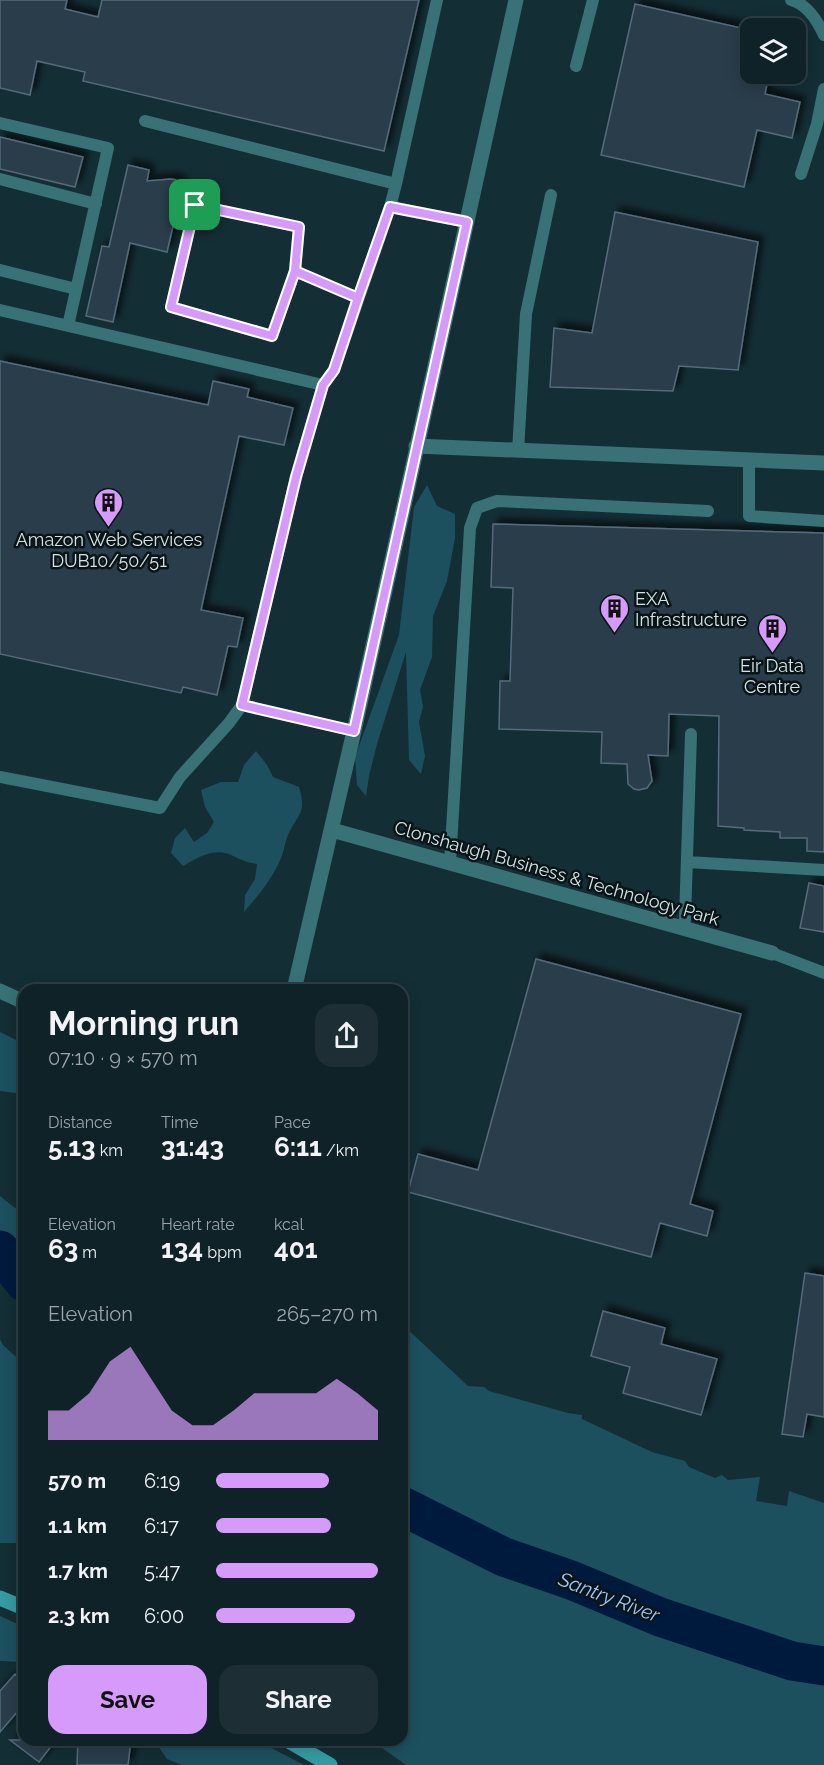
<!DOCTYPE html>
<meta charset="utf-8">
<style>
body{margin:0;font-family:Raleway,sans-serif;background:#1d2f34;color:#f1f3f6;height:100vh;display:flex;flex-direction:column;font-size:22px;white-space:nowrap}
*{box-sizing:border-box;margin:0}
p{font-size:20px;color:#9ba4a8}
.icon{flex:none;width:33px;height:33px;fill:none;stroke:currentColor;stroke-width:2;stroke-linecap:round;stroke-linejoin:round}
.map{position:relative;flex:1;overflow:hidden}
.sheet{position:absolute;left:18px;top:984px;width:390px;height:762px;display:flex;flex-direction:column;background:#0f2228;border-radius:18px;box-shadow:0 3px 15px #0003,0 0 0 2px #2f3f45}
.sheet>*{flex:none}
.controls{position:absolute;left:740px;top:18px;display:grid;gap:12px}
.controls a{display:grid;place-items:center;width:66px;height:66px;border-radius:12px;background:#0f2228;box-shadow:0 3px 15px #0003,0 0 0 2px #2f3f45;font-size:30px}
.pin{position:absolute;display:grid;place-items:center;width:51px;height:51px;color:#fff;margin:-26px;border-radius:12px;box-shadow:0 3px 9px #0006}
.round{display:grid;place-items:center;flex:none;width:63px;height:63px;border-radius:18px;background:#1d2f34}
.head{display:flex;align-items:center;justify-content:space-between;height:102px;padding:0 30px}
h1{font-size:33px;font-weight:700;line-height:45px}
.metrics{display:grid;grid-template-columns:repeat(3,1fr);gap:9px;height:102px;padding:6px 30px}
.metrics div{display:grid;align-content:center}
.metrics b{font-size:26px;font-weight:700}
.metrics small{font-size:16px;font-weight:400}
.metrics p{font-size:16px}
.chart{height:168px;padding:12px 30px}
.chart p{display:flex;justify-content:space-between}
.chart svg{width:100%;height:108px;margin-top:6px;fill:#d69bfa;opacity:.7}
.primary-button{display:flex;gap:12px;margin-top:auto;padding:12px 30px}
.primary-button a{flex:1;height:69px;border-radius:18px;background:#d69bfa;color:#111;font-size:24px;font-weight:700;line-height:69px;text-align:center}
.primary-button a+a{background:#1d2f34;color:#f1f3f6}
ul{padding:0 30px;list-style:none;font-size:20px}
li{display:grid;grid-template-columns:96px 72px 1fr;align-items:center;height:45px}
li i{height:15px;border-radius:8px;background:#d69bfa}
.map>svg:first-child{display:block}
.green{fill:#1c505f}
.lines{fill:none;stroke-linecap:round;stroke-linejoin:round}
.river{stroke:#001a3d;stroke-width:39}
.building{fill:#293d4b;stroke:#556b7a;stroke-width:1.5;filter:url(#shadow)}
.service{stroke:#387276;stroke-width:12}
.minor{stroke:#387276;stroke-width:15}
.secondary{stroke:#349ba2;stroke-width:15}
.route-casing{stroke:#fff;stroke-width:12}
.route{stroke:#d69bfa;stroke-width:8}
.labels{text-anchor:middle;dominant-baseline:central;stroke-width:5;stroke-linejoin:round;paint-order:stroke}
.poi-label{font-size:18px;fill:#d4e3e7;stroke:#091417}
.street-label{font-size:18px;fill:#d4e3e7;stroke:#091417}
.water-label{font-size:20px;font-style:italic;fill:#a0c6fa;stroke:#091417}
</style>
<div class="map">
<svg width="824" height="1765" viewBox="0 0 824 1765">
<defs>
<filter id="shadow"><feDropShadow dx="5.5" dy="-5.5" stdDeviation="3" flood-color="#0009"/></filter>
</defs>
<rect width="100%" height="100%" fill="#142e35"/>
<path class="green" d="M 427,485 L 437,506 L 455,514 L 455,538 L 447,581 L 433,616 L 432,657 L 420,690 L 423,707 L 419,722 L 425,756 L 421,774 L 409,760 L 406,652 L 377,744 L 369,776 L 366,796 L 357,785 L 355,757 L 399,635 L 414,507 Z
M 256,751 L 267,765 L 273,777 L 299,787 C 307,814 298,813 288,835 C 285,842 284,851 281,858 C 273,878 258,896 244,912 L 245,895 L 255,879 L 257,864 C 244,862 240,859 229,854 C 212,848 197,858 183,866 L 171,853 L 175,838 L 185,828 L 194,842 L 207,833 L 214,822 L 205,807 L 201,790 L 221,782 L 238,782 L 244,765 Z
M 0,1032 L 24,1044 L 24,1094 L 0,1091 Z
M 0,1196 L 24,1215 L 24,1284 L 0,1250 Z
M 402,1324 L 468,1386 L 484,1387 L 489,1391 L 568,1413 L 582,1415 L 582,1419 L 652,1452 L 685,1461 L 689,1467 L 715,1478 L 722,1475 L 728,1480 L 760,1477 L 756,1501 L 787,1506 L 789,1491 L 824,1503 L 824,1765 L 406,1765 L 371,1740 L 402,1740 Z
M 0,1339 L 3,1345 L 24,1364 L 24,1543 L 0,1543 Z
M 0,1616 L 24,1627 L 24,1666 L 20,1662 L 0,1661 Z
M 154,1740 L 256,1740 L 304,1765 L 182,1765 L 167,1759 Z"/>
<g class="lines">
<path class="river" d="M 0,1250 L 24,1282
M 402,1506 L 504,1557 L 571,1580 L 660,1617 L 792,1661 L 824,1666"/>
</g>
<path class="building" d="M 0,0 L 67,0 L 65,9 L 98,17 L 102,0 L 419,0 L 384,151 L 83,81 L 85,72 L 37,61 L 30,95 L 0,88 Z
M 635,4 L 750,30 L 750,74 L 769,74 L 765,94 L 800,102 L 792,138 L 757,130 L 744,187 L 601,155 Z
M 0,137 L 83,157 L 75,187 L 0,169 Z
M 128,165 L 149,170 L 147,181 L 171,179 L 176,180 L 184,188 L 185,198 L 177,209 L 167,252 L 130,243 L 113,322 L 86,316 L 102,246 L 109,247 Z
M 615,212 L 758,242 L 738,370 L 679,366 L 673,391 L 550,387 L 554,328 L 592,333 Z
M 0,361 L 208,405 L 213,381 L 249,389 L 247,397 L 293,408 L 284,445 L 239,436 L 201,610 L 243,618 L 237,647 L 228,646 L 217,695 L 183,687 L 181,693 L 0,654 Z
M 493,524 L 824,533 L 824,852 L 807,851 L 807,838 L 780,838 L 780,832 L 744,830 L 744,828 L 718,826 L 719,716 L 669,714 L 668,756 L 648,755 L 652,781 L 647,788 L 639,790 L 634,789 L 628,784 L 627,764 L 601,763 L 602,732 L 499,729 L 500,681 L 510,681 L 513,588 L 491,587 Z
M 809,883 L 824,886 L 824,932 L 800,928 Z
M 536,959 L 741,1014 L 690,1204 L 713,1211 L 707,1236 L 660,1223 L 651,1257 L 408,1192 L 418,1154 L 478,1170 Z
M 805,1273 L 824,1276 L 824,1417 L 807,1414 L 803,1437 L 782,1434 Z
M 603,1311 L 665,1328 L 661,1344 L 717,1359 L 701,1415 L 623,1393 L 630,1367 L 591,1356 Z
M 15,1674 L 24,1682 L 24,1704 L 0,1732 L 0,1691 Z
M 10,1740 L 56,1740 L 39,1762 Z
M 78,1740 L 131,1740 L 128,1765 L 77,1765 Z"/>
<g class="lines">
<path class="service" d="M 791,0 C 807,4 817,20 824,35
M 576,66 L 593,0
M 145,121 L 396,184 L 390,207 L 467,222
M 0,123 L 108,148 L 68,326
M 801,174 L 817,124 L 824,89
M 0,179 L 96,204
M 396,184 L 437,0
M 0,270 L 76,289
M 295,271 L 272,336 L 171,307 L 195,205 L 299,227 L 295,271 L 358,298
M 0,310 L 323,385
M 518,451 L 526,314 L 551,195
M 749,460 L 749,516 L 824,521
M 242,705 L 354,731
M 0,777 L 160,808 L 180,777 L 229,723 L 242,705 L 296,477 L 323,385 L 334,370 L 390,207
M 687,862 L 824,870
M 450,863 L 470,528 L 477,508 L 497,501 L 708,511
M 683,929 L 685,919 L 691,734
M 772,953 L 824,973"/>
<path class="minor" d="M 416,446 L 824,463
M 332,830 L 772,953
M 294,990 L 354,731 L 516,0
M 0,991 L 24,1002"/>
<path class="secondary" d="M 0,1598 L 24,1608
M 287,1740 L 330,1765"/>
</g>
<g class="lines">
<defs>
<path id="route" d="M 195,205 L 299,227 L 295,271 L 358,298 L 334,370 L 323,385 L 296,477 L 242,705 L 354,731 L 467,222 L 390,207 L 358,298 L 295,271 L 272,336 L 171,307 L 195,205"/>
</defs>
<use href="#route" class="route-casing"/>
<use href="#route" class="route"/>
</g>
<defs>
<symbol id="building-pin" viewBox="-11 -11 22 30"><path d="M0 17L-7.5 6A9.5 9.5 0 1 1 7.5 6Z" fill="#d69bfa" stroke="#091417"/><path d="M-4-6H4V6H1V3H-1V6H-4ZM-2.5-4.3h1.7v1.8h-1.7ZM.8-4.3h1.7v1.8H.8ZM-2.5-1h1.7V.8h-1.7ZM.8-1h1.7V.8H.8Z" fill="#111"/></symbol>
</defs>
<g fill-rule="evenodd">
<use href="#building-pin" x="92" y="486" width="33" height="45"/>
<use href="#building-pin" x="598" y="592" width="33" height="45"/>
<use href="#building-pin" x="756" y="612" width="33" height="45"/>
</g>
<g class="labels">
<g class="poi-label">
<text x="109" y="539">Amazon Web Services<tspan x="109" dy="21">DUB10/50/51</tspan></text>
<text x="635" y="598" text-anchor="start">EXA<tspan x="635" dy="21">Infrastructure</tspan></text>
<text x="772" y="665">Eir Data<tspan x="772" dy="21">Centre</tspan></text>
</g>
<g class="street-label">
<text transform="translate(557 873) rotate(16)">Clonshaugh Business &amp; Technology Park</text>
</g>
<g class="water-label">
<text transform="translate(609 1597) rotate(21)">Santry River</text>
</g>
</g>
</svg>
<div class="controls">
<a><svg class="icon" aria-label="layers" viewBox="0 0 24 24"><path d="M12 4l9 5-9 5-9-5zM3 14l9 5 9-5"/></svg></a>
</div>
<div class="pin" style="left:195px;top:205px;background:#1e9e55"><svg class="icon" aria-label="arrive" viewBox="0 0 24 24"><path d="M6 21V4h12l-3 4 3 4H6"/></svg></div>
<section class="sheet">
<div class="head"><div><h1>Morning run</h1><p>07:10 · 9 × 570 m</p></div><a class="round"><svg class="icon" aria-label="share" viewBox="0 0 24 24"><path d="M12 15V3M7 8l5-5 5 5M5 13v7h14v-7"/></svg></a></div>
<div class="metrics">
<div><p>Distance</p><b>5.13<small> km</small></b></div>
<div><p>Time</p><b>31:43</b></div>
<div><p>Pace</p><b>6:11<small> /km</small></b></div>
</div>
<div class="metrics">
<div><p>Elevation</p><b>63<small> m</small></b></div>
<div><p>Heart rate</p><b>134<small> bpm</small></b></div>
<div><p>kcal</p><b>401</b></div>
</div>
<div class="chart"><p><span>Elevation</span>265–270 m</p>
<svg viewBox="0 0 160 44" preserveAspectRatio="none"><path d="M0 44V32L10 32L20 25L30 12L40 6L50 19L60 32L70 38L80 38L90 32L100 25L110 25L120 25L130 25L140 19L150 25L160 32V44z"/></svg>
</div>
<ul>
<li><b>570 m</b>6:19<i style="width:70%"></i></li>
<li><b>1.1 km</b>6:17<i style="width:71%"></i></li>
<li><b>1.7 km</b>5:47<i style="width:100%"></i></li>
<li><b>2.3 km</b>6:00<i style="width:86%"></i></li>
</ul>
<div class="primary-button"><a>Save</a><a>Share</a></div>
</section>
</div>
